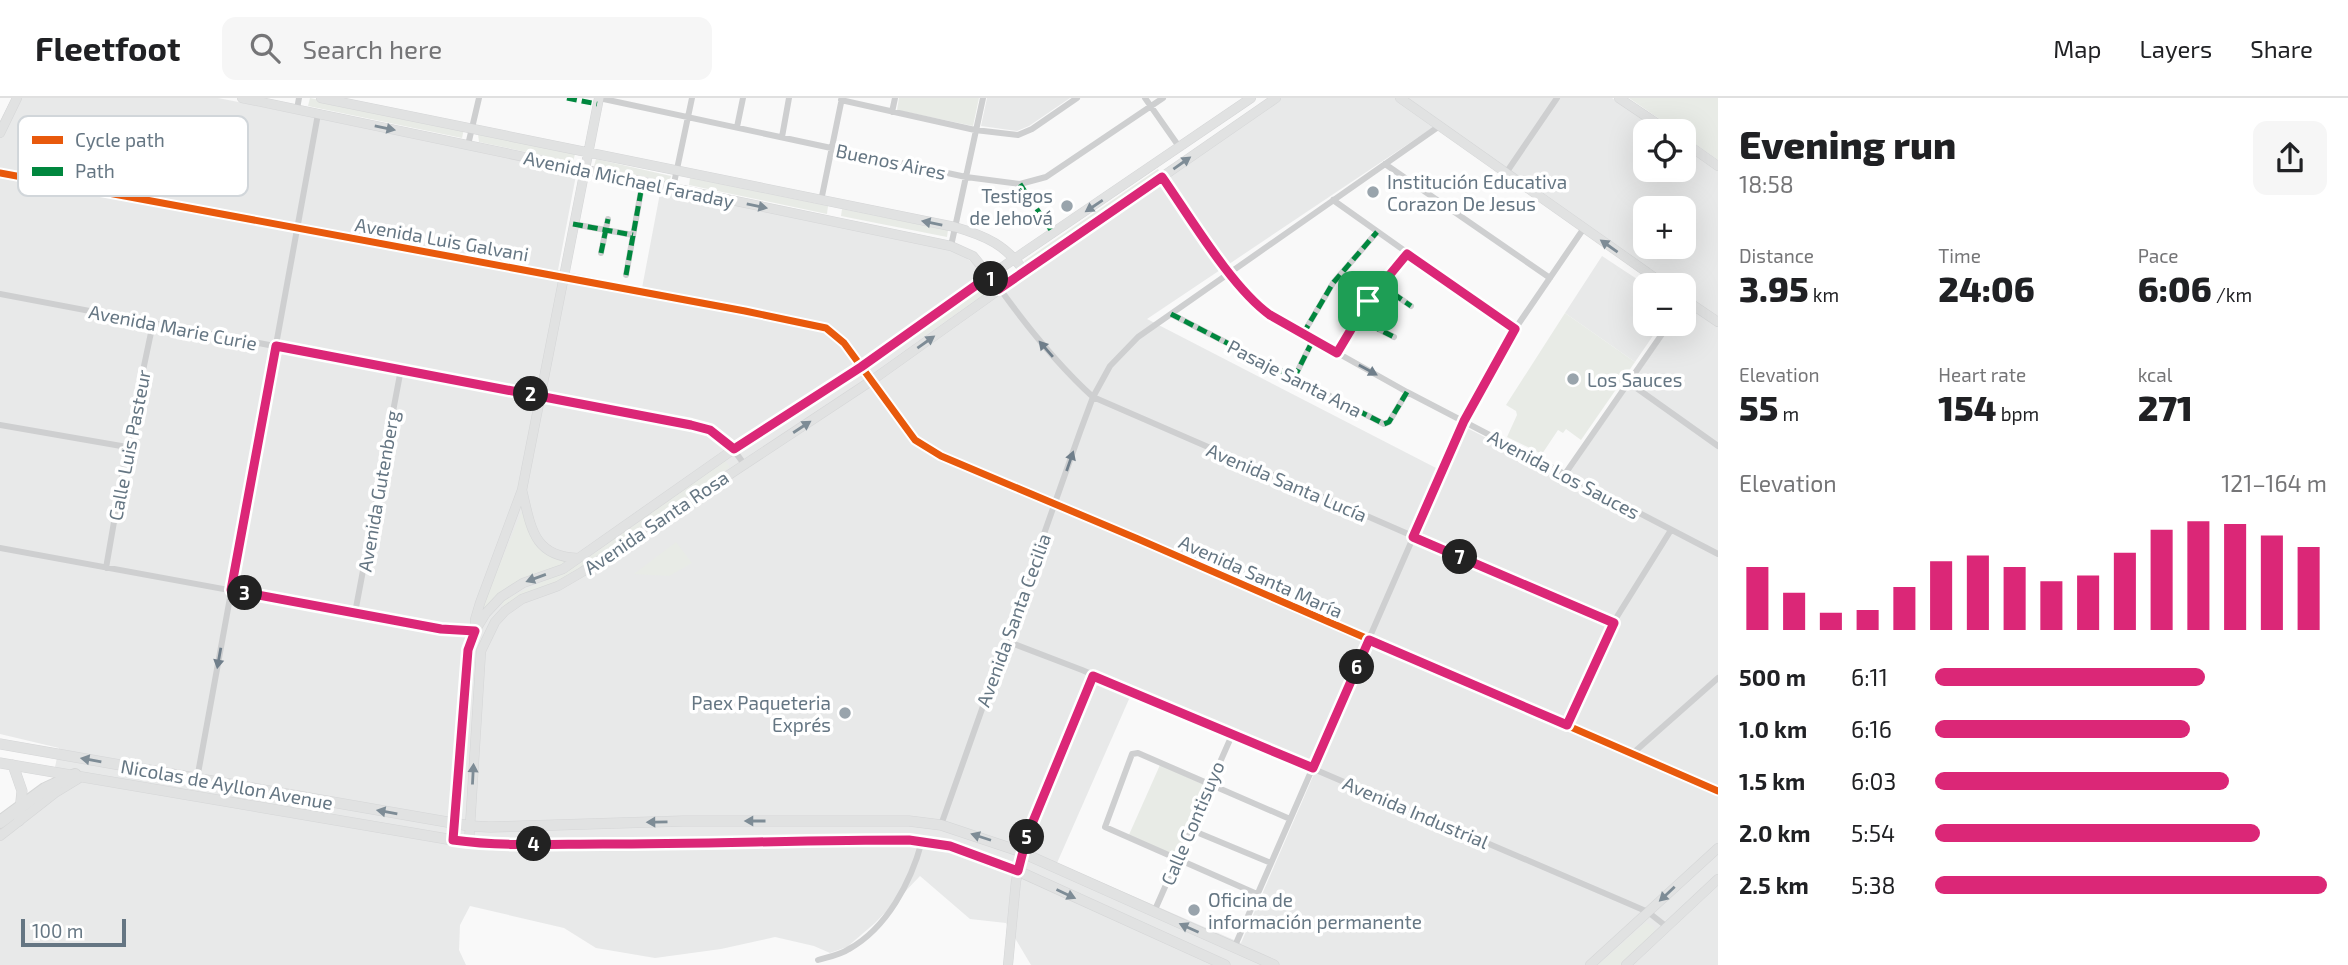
<!DOCTYPE html>
<meta charset="utf-8">
<style>
body{margin:0;font-family:"Exo 2",sans-serif;background:#f6f6f6;color:#202124;height:100vh;display:flex;flex-direction:column;font-size:26px;white-space:nowrap}
*{box-sizing:border-box;margin:0}
p{font-size:23px;color:#757577}
.icon{flex:none;width:38px;height:38px;fill:none;stroke:currentColor;stroke-width:2;stroke-linecap:round;stroke-linejoin:round}
.map{position:relative;flex:1;overflow:hidden}
.side{display:flex;flex-direction:column;background:#fff;width:630px}
.side>*{flex:none}
.tools{position:absolute;left:1633px;top:21px;display:grid;gap:14px}
.tools a{display:grid;place-items:center;width:63px;height:63px;border-radius:14px;background:#fff;box-shadow:0 7px 28px #0002;font-size:35px}
.scale{position:absolute;left:21px;bottom:18px;width:105px;box-sizing:border-box;padding-left:7px;border:4px solid #657683;border-top:0;font-size:19px;line-height:24px;white-space:nowrap;color:#657683;-webkit-text-stroke:5px #fff;paint-order:stroke}
.pin{position:absolute;display:grid;place-items:center;width:60px;height:60px;color:#fff;margin:-30px;border-radius:14px;box-shadow:0 4px 10px #0006}
.km{position:absolute;width:35px;height:35px;margin:-18px;border-radius:50%;background:#222;color:#fff;font-size:19px;line-height:35px;text-align:center}
.round{display:grid;place-items:center;flex:none;width:74px;height:74px;border-radius:14px;background:#f6f6f6}
.headline{display:flex;align-items:center;justify-content:space-between;height:119px;padding:0 21px}
h1{font-size:38px;font-weight:800;line-height:52px}
.figures{display:grid;grid-template-columns:repeat(3,1fr);gap:10px;height:119px;padding:7px 21px}
.figures div{display:grid;align-content:center}
.figures b{font-size:35px;font-weight:800}
.figures small{font-size:19px;font-weight:400}
.figures p{font-size:19px}
.chart{height:196px;padding:14px 21px}
.chart p{display:flex;justify-content:space-between}
.chart svg{width:100%;height:126px;margin-top:7px;stroke:#db2777;stroke-width:6}
ul{padding:0 21px;list-style:none;font-size:23px}
li{display:grid;grid-template-columns:112px 84px 1fr;align-items:center;height:52px}
li i{height:18px;border-radius:9px;background:#db2777}
header{display:flex;align-items:center;gap:42px;box-sizing:border-box;height:98px;padding:0 35px;background:#fff;border-bottom:2px solid #e0e0e0}
header strong{font-size:33px}
nav{display:flex;gap:38px;margin-inline-start:auto;font-size:24px}
.search{width:490px;height:63px;background:#f6f6f6;display:flex;align-items:center;gap:18px;box-sizing:border-box;padding:0 24px;border-radius:14px;color:#757577;font-size:26px}
main{display:flex;flex:1;min-height:0}
.map>svg:first-child{display:block}
.built{fill:#e8e9e9;fill-rule:evenodd}
.green{fill:#e8ebe6}
.lines{fill:none;stroke-linecap:round;stroke-linejoin:round}
.secondary-casing{stroke:#d5d6d7;stroke-width:10}
.primary-casing{stroke:#d5d6d7;stroke-width:11}
.highway-casing{stroke:#d5d6d6;stroke-width:14}
.street{stroke:#cecfd0;stroke-width:6}
.secondary{stroke:#e1e2e2;stroke-width:9}
.primary{stroke:#e1e2e2;stroke-width:10}
.highway{stroke:#e1e2e2;stroke-width:12}
.quiet{stroke:#00873e;stroke-width:5;stroke-dasharray:10 5;stroke-linecap:butt}
.cycleway-casing{stroke:#fff;stroke-width:11}
.cycleway{stroke:#e8590c;stroke-width:7}
.oneway{fill:#7e8c96}
.oneway2{fill:#707f8b}
.route-casing{stroke:#fff;stroke-width:14}
.route{stroke:#db2777;stroke-width:9}
.poi-dot{fill:#99a4ac;stroke:#fff;stroke-width:2.5}
.labels{text-anchor:middle;dominant-baseline:central;stroke-width:7;stroke-linejoin:round;paint-order:stroke}
.street-label{font-size:19px;fill:#657683;stroke:#fff}
.poi-label{font-size:19px;fill:#657683;stroke:#fff;text-anchor:start}
.key{fill:#fff;stroke:#d1d6da;stroke-width:2}
.key-label{font-size:19px;fill:#657683}
</style>
<header>
<strong>Fleetfoot</strong>
<div class="search"><svg class="icon" aria-label="search" viewBox="0 0 24 24"><circle cx="10" cy="10" r="6"/><path d="M15 15l6 6"/></svg>Search here</div>
<nav><a>Map</a><a>Layers</a><a>Share</a></nav>
</header>
<main>
<div class="map">
<svg width="1718" height="867" viewBox="0 0 1718 867">
<rect width="100%" height="100%" fill="#f9f9f9"/>
<path class="built" d="M 12,0 L 218,0 L 577,72 L 558,172 L 642,190 L 661,90 L 933,146 L 962,156 L 1005,192 L 1280,0 L 1612,0 L 1660,33 L 1645,33 L 1645,72 L 1684,72 L 1684,49 L 1718,73 L 1718,867 L 1031,867 L 1006,825 L 970,821 L 920,778 L 875,825 L 847,849 L 830,855 L 814,848 L 775,839 L 721,851 L 655,860 L 596,850 L 564,830 L 470,808 L 460,827 L 459,852 L 466,867 L 0,867 L 0,730 L 50,693 L 59,650 L 0,636 L 0,23 ZM 1438,26 L 1665,187 L 1684,187 L 1684,226 L 1672,226 L 1572,371 L 1559,377 L 1465,329 L 1438,371 L 1147,221 ZM 1645,110 L 1684,110 L 1684,149 L 1645,149 ZM 1133,592 L 1317,669 L 1241,845 L 1057,765 Z
M 987,0 L 1070,0 L 1029,28 L 1017,33 L 981,28 Z
M 1602,158 L 1646,187 L 1645,226 L 1661,226 L 1635,264 L 1565,215 Z"/>
<path class="green" d="M 310,0 L 464,31 L 462,40 L 308,8 Z
M 899,0 L 979,0 L 973,28 L 897,12 Z
M 1629,0 L 1718,0 L 1718,62 L 1684,38 L 1684,33 L 1677,33 Z
M 478,36 L 575,56 L 573,64 L 479,44 Z
M 596,61 L 671,78 L 669,84 L 594,68 Z
M 1158,71 L 1160,75 L 1026,167 L 1024,163 Z
M 690,80 L 828,108 L 827,116 L 689,87 Z
M 842,111 L 948,132 L 947,139 L 841,118 Z
M 988,183 L 993,190 L 921,240 L 916,233 Z
M 1565,215 L 1635,264 L 1581,342 L 1566,331 L 1563,335 L 1558,332 L 1542,356 L 1507,339 L 1517,317 L 1516,313 L 1506,307 Z
M 725,363 L 730,369 L 573,478 L 524,496 L 503,510 L 502,504 C 528,489 556,479 582,464 Z
M 524,409 L 535,445 L 546,455 L 575,461 L 562,470 L 522,483 L 480,520 L 484,503 Z
M 676,444 L 692,465 L 669,478 L 634,476 Z
M 1160,667 L 1207,688 L 1176,760 L 1128,739 Z
M 1646,824 L 1654,829 L 1655,837 L 1621,867 L 1598,867 Z"/>
<g class="lines">
<defs>
<path id="secondary" d="M 242,0 L 951,148 L 973,158 L 1000,191
M 321,0 L 955,129 C 986,138 1006,147 1025,174
M 1400,0 L 1665,187
M 1619,0 L 1668,33
M 0,35 L 17,0
M 1684,44 L 1718,68
M 1684,201 L 1718,224
M 861,269 L 915,342 L 941,358 L 1138,441 L 1718,693
M 522,392 C 531,429 533,459 578,460
M 475,532 L 475,522 L 480,505 L 522,392 L 599,0
M 0,738 L 55,695 L 78,681
M 453,742 L 468,552 L 475,533 L 486,515 L 501,499 L 523,485 L 563,471 L 734,351 L 861,269 L 1001,170 L 1251,0
M 469,744 L 481,553 L 495,524 L 505,513 L 522,501 L 558,488 L 582,474 L 871,283 L 1000,191 L 1276,0
M 1008,867 L 1016,783 L 1023,755
M 1590,867 L 1718,750
M 1626,867 L 1718,781"/>
<path id="primary" d="M 0,646 L 470,728 L 490,729 L 683,723 L 909,723 L 941,727 L 1016,752 L 1274,867
M 0,665 L 453,742 L 494,747 L 922,743 L 970,754 L 1018,773 L 1225,867
M 13,667 L 22,693 L 19,723"/>
<path id="highway" d="M 0,724 L 45,691 L 75,677"/>
</defs>
<use href="#secondary" class="secondary-casing"/>
<use href="#primary" class="primary-casing"/>
<use href="#highway" class="highway-casing"/>
<path class="street" d="M 599,0 L 966,79 L 1020,86 L 1046,79 L 1163,0
M 1145,0 L 1180,50
M 841,2 L 975,32 L 1018,37 L 1032,31 L 1077,0
M 297,11 L 299,0
M 892,14 L 895,0
M 737,29 L 743,0
M 782,39 L 789,0
M 468,47 L 479,0
M 1385,66 L 1550,180
M 0,75 L 745,213 L 826,230 L 844,245 L 861,269
M 1506,75 L 1557,0
M 1162,79 L 1230,175 L 1270,217 L 1407,294 L 1718,456
M 673,90 L 692,0
M 1333,102 L 1515,231
M 821,103 L 842,0
M 573,126 L 633,137
M 951,148 L 983,0
M 601,155 L 608,121
M 626,177 L 641,93
M 1381,187 L 1411,208
M 1000,191 C 1028,230 1058,267 1093,299 L 1613,525
M 0,196 L 691,327 C 716,334 730,345 744,366
M 1171,216 L 1384,326 L 1389,324 L 1407,294
M 1357,220 L 1394,239
M 1303,236 L 1333,185 L 1377,134
M 1337,255 L 1368,203 L 1407,156
M 1294,280 L 1313,242
M 1628,284 L 1718,348
M 0,327 L 127,349
M 1565,376 L 1669,226
M 0,450 L 441,531 L 475,533
M 106,470 L 127,349 L 153,225
M 355,515 L 401,271
M 1006,543 L 1082,572 L 1625,804 L 1648,814 L 1667,829
M 1567,627 L 1613,525 L 1671,432
M 1632,656 L 1718,580
M 197,681 L 318,16
M 941,727 L 1080,334 L 1093,299 L 1110,268 L 1138,239 L 1438,29
M 1189,731 L 1271,765
M 1023,755 L 1027,738 L 1093,578
M 1257,796 L 1105,729 L 1132,656 L 1138,655 L 1290,721
M 1154,814 L 1232,637
M 1234,850 L 1464,323 L 1515,231 L 1584,130
M 818,862 C 828,859 840,857 849,851 C 887,830 911,784 922,743"/>
<use href="#secondary" class="secondary"/>
<use href="#primary" class="primary"/>
<use href="#highway" class="highway"/>
<path class="quiet" d="M 567,0 L 597,6
M 1020,86 L 1053,135
M 573,126 L 633,137
M 601,155 L 608,121
M 626,177 L 641,93
M 1381,187 L 1411,208
M 1171,216 L 1384,326 L 1389,324 L 1407,294
M 1357,220 L 1394,239
M 1303,236 L 1333,185 L 1377,134
M 1337,255 L 1368,203 L 1407,156
M 1294,280 L 1313,242"/>
<defs>
<path id="cycleway" d="M 0,75 L 745,213 L 826,230 L 844,245 L 915,342 L 941,358 L 1138,441 L 1718,693"/>
</defs>
<use href="#cycleway" class="cycleway-casing"/>
<use href="#cycleway" class="cycleway"/>
</g>
<defs><path id="oneway-solid" d="M-6-.8H1V-3.2L6.5 0L1 3.2V.8H-6Z" transform="scale(1.75)"/></defs>
<g class="oneway">
<use href="#oneway-solid" transform="translate(385 30) rotate(12)"/>
<use href="#oneway-solid" transform="translate(1182 65) rotate(-35)"/>
<use href="#oneway-solid" transform="translate(757 108) rotate(12)"/>
<use href="#oneway-solid" transform="translate(1094 108) rotate(146)"/>
<use href="#oneway-solid" transform="translate(932 125) rotate(-169)"/>
<use href="#oneway-solid" transform="translate(1609 148) rotate(-145)"/>
<use href="#oneway-solid" transform="translate(926 244) rotate(-35)"/>
<use href="#oneway-solid" transform="translate(802 329) rotate(-33)"/>
<use href="#oneway-solid" transform="translate(536 480) rotate(160)"/>
<use href="#oneway-solid" transform="translate(91 662) rotate(-170)"/>
<use href="#oneway-solid" transform="translate(473 676) rotate(-87)"/>
<use href="#oneway-solid" transform="translate(387 714) rotate(-170)"/>
<use href="#oneway-solid" transform="translate(755 723) rotate(180)"/>
<use href="#oneway-solid" transform="translate(657 724) rotate(179)"/>
<use href="#oneway-solid" transform="translate(981 739) rotate(-162)"/>
<use href="#oneway-solid" transform="translate(1066 796) rotate(25)"/>
<use href="#oneway-solid" transform="translate(1667 796) rotate(137)"/>
<use href="#oneway-solid" transform="translate(1189 830) rotate(-156)"/>
</g>
<g class="oneway2">
<use href="#oneway-solid" transform="translate(1046 251) rotate(-131)"/>
<use href="#oneway-solid" transform="translate(1368 272) rotate(29)"/>
<use href="#oneway-solid" transform="translate(1070 363) rotate(-71)"/>
<use href="#oneway-solid" transform="translate(219 560) rotate(100)"/>
</g>
<g class="lines">
<defs>
<path id="route" d="M 1162,79 C 1190,119 1232,190 1270,217 L 1337,255 L 1368,203 L 1407,156 L 1515,231 L 1464,323 L 1413,439 L 1614,525 L 1567,627 L 1369,542 L 1313,670 L 1093,578 L 1027,738 L 1018,773 L 950,748 L 909,742 C 807,742 705,746 603,746 C 553,746 503,749 453,742 L 468,552 L 475,533 L 441,531 L 231,492 L 276,248 L 691,327 L 710,332 L 734,351 L 861,269 L 989,178 L 999,191 Z"/>
</defs>
<use href="#route" class="route-casing"/>
<use href="#route" class="route"/>
</g>
<g class="poi-dot">
<circle cx="1373" cy="94" r="7"/>
<circle cx="1067" cy="108" r="7"/>
<circle cx="1573" cy="281" r="7"/>
<circle cx="845" cy="615" r="7"/>
<circle cx="1194" cy="812" r="7"/>
</g>
<g class="labels">
<g class="street-label">
<text transform="translate(891 63) rotate(12)">Buenos Aires</text>
<text transform="translate(629 81) rotate(12)">Avenida Michael Faraday</text>
<text transform="translate(442 141) rotate(10)">Avenida Luis Galvani</text>
<text transform="translate(173 229) rotate(11)">Avenida Marie Curie</text>
<text transform="translate(1295 280) rotate(27)">Pasaje Santa Ana</text>
<text transform="translate(129 347) rotate(-79)">Calle Luis Pasteur</text>
<text transform="translate(1564 376) rotate(28)">Avenida Los Sauces</text>
<text transform="translate(1287 384) rotate(23)">Avenida Santa Lucía</text>
<text transform="translate(378 393) rotate(-80)">Avenida Gutenberg</text>
<text transform="translate(656 424) rotate(-34)">Avenida Santa Rosa</text>
<text transform="translate(1261 478) rotate(24)">Avenida Santa María</text>
<text transform="translate(1013 522) rotate(-70)">Avenida Santa Cecilia</text>
<text transform="translate(227 686) rotate(10)">Nicolas de Ayllon Avenue</text>
<text transform="translate(1416 714) rotate(23)">Avenida Industrial</text>
<text transform="translate(1192 725) rotate(-67)">Calle Contisuyo</text>
</g>
<g class="poi-label">
<text x="1387" y="83">Institución Educativa<tspan x="1387" dy="22">Corazon De Jesus</tspan></text>
<text x="1053" y="97" text-anchor="end">Testigos<tspan x="1053" dy="22">de Jehová</tspan></text>
<text x="1587" y="281">Los Sauces</text>
<text x="831" y="604" text-anchor="end">Paex Paqueteria<tspan x="831" dy="22">Exprés</tspan></text>
<text x="1208" y="801">Oficina de<tspan x="1208" dy="22">información permanente</tspan></text>
</g>
</g>
<rect x="18" y="18" width="230" height="80" rx="10" class="key"/>
<rect x="32" y="38" width="31" height="8" fill="#e8590c"/>
<rect x="32" y="69" width="31" height="9" fill="#00873e"/>
<g class="key-label">
<text x="75" y="49">Cycle path</text>
<text x="75" y="80">Path</text>
</g>
</svg>
<div class="tools">
<a><svg class="icon" aria-label="locate" viewBox="0 0 24 24"><circle cx="12" cy="12" r="6"/><path d="M12 2v4M12 18v4M2 12h4M18 12h4"/></svg></a>
<a>+</a>
<a>−</a>
</div>
<div class="scale">100 m</div>
<div class="pin" style="left:1368px;top:203px;background:#1e9e55"><svg class="icon" aria-label="arrive" viewBox="0 0 24 24"><path d="M6 21V4h12l-3 4 3 4H6"/></svg></div>
<b class="km" style="left:991px;top:181px">1</b>
<b class="km" style="left:531px;top:296px">2</b>
<b class="km" style="left:245px;top:495px">3</b>
<b class="km" style="left:534px;top:746px">4</b>
<b class="km" style="left:1027px;top:739px">5</b>
<b class="km" style="left:1357px;top:569px">6</b>
<b class="km" style="left:1460px;top:459px">7</b>
</div>
<section class="side">
<div class="headline"><div><h1>Evening run</h1><p>18:58</p></div><a class="round"><svg class="icon" aria-label="share" viewBox="0 0 24 24"><path d="M12 15V3M7 8l5-5 5 5M5 13v7h14v-7"/></svg></a></div>
<div class="figures">
<div><p>Distance</p><b>3.95<small> km</small></b></div>
<div><p>Time</p><b>24:06</b></div>
<div><p>Pace</p><b>6:06<small> /km</small></b></div>
</div>
<div class="figures">
<div><p>Elevation</p><b>55<small> m</small></b></div>
<div><p>Heart rate</p><b>154<small> bpm</small></b></div>
<div><p>kcal</p><b>271</b></div>
</div>
<div class="chart"><p><span>Elevation</span>121–164 m</p>
<svg viewBox="0 0 160 44" preserveAspectRatio="none"><path d="M5 44V22M15 44V31M25 44V38M35 44V37M45 44V29M55 44V20M65 44V18M75 44V22M85 44V27M95 44V25M105 44V17M115 44V9M125 44V6M135 44V7M145 44V11M155 44V15"/></svg>
</div>
<ul>
<li><b>500 m</b>6:11<i style="width:69%"></i></li>
<li><b>1.0 km</b>6:16<i style="width:65%"></i></li>
<li><b>1.5 km</b>6:03<i style="width:75%"></i></li>
<li><b>2.0 km</b>5:54<i style="width:83%"></i></li>
<li><b>2.5 km</b>5:38<i style="width:100%"></i></li>
</ul>
</section>
</main>
